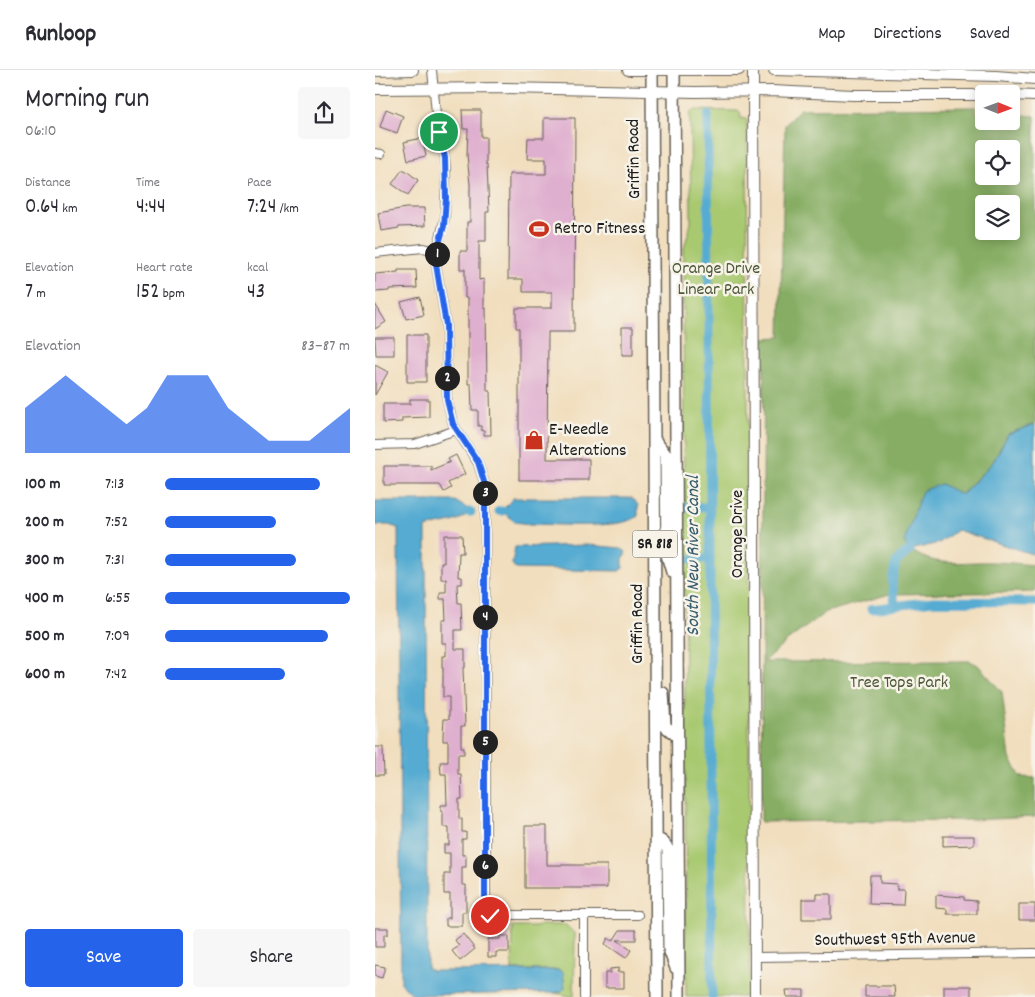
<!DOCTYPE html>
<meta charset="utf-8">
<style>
body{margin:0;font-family:Dekko,sans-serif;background:#f7f7f7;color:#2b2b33;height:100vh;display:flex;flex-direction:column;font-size:19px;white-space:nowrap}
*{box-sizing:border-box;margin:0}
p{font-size:16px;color:#7c7c81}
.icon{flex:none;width:28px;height:28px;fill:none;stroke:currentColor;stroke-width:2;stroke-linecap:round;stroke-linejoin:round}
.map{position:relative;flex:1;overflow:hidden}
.side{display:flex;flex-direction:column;background:#fff;width:375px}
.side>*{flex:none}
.needle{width:32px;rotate:91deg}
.fabs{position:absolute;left:600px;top:15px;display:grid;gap:10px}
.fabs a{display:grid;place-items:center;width:45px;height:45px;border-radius:5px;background:#fff;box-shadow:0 2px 12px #0003;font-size:25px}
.pin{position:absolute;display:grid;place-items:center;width:42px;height:42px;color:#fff;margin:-21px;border:2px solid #fff;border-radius:50%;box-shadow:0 1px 5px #0007}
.km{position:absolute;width:25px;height:25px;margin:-12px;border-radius:50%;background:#222;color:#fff;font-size:14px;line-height:25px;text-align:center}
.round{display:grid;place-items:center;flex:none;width:52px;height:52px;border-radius:5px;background:#f7f7f7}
.summary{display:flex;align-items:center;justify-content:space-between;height:85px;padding:0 25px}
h1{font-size:28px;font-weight:600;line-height:38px}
.metrics{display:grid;grid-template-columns:repeat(3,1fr);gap:8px;height:85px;padding:5px 25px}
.metrics div{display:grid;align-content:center}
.metrics b{font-size:21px;font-weight:600}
.metrics small{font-size:14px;font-weight:400}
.metrics p{font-size:14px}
.chart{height:140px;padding:10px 25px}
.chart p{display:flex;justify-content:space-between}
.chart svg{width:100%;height:90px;margin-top:5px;fill:#2563eb;opacity:.7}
.primary-button{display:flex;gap:10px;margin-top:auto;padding:10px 25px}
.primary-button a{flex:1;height:58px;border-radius:5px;background:#2563eb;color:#fff;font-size:20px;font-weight:600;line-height:58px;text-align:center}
.primary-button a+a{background:#f7f7f7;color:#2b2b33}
ul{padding:0 25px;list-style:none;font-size:16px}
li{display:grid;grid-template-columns:80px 60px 1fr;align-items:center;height:38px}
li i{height:12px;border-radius:6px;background:#2563eb}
header{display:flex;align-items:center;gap:30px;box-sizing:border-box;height:70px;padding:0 25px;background:#fff;border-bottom:1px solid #e1e1e2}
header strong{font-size:24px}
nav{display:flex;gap:28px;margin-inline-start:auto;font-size:18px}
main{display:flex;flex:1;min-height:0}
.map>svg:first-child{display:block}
.green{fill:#a9c971;stroke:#627246}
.forest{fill:#86ad63;stroke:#516440;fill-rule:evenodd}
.water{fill:#54abd1;stroke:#386476}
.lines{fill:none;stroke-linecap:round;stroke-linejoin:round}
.canal{stroke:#54abd1;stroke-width:9}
.building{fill:#dfafcf}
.street-casing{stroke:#676055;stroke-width:10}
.secondary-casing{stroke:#676055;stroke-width:12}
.primary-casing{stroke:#676055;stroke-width:14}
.street{stroke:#fff;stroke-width:8}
.secondary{stroke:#fff;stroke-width:10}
.primary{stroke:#fff;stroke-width:11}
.route-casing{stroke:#fff;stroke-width:10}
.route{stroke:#2563eb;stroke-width:6}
.labels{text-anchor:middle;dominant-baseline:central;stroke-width:5;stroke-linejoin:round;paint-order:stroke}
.shield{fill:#f7f3e8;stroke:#5e5c59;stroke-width:1}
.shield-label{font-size:16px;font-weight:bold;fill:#1c1c1c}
.street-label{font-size:18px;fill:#1c1c1c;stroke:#f7f3e8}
.poi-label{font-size:18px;fill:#1c1c1c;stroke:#f7f3e8;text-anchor:start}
.park-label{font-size:18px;fill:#4d593a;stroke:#f7f3e8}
.water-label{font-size:19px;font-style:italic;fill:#355c6d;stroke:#f7f3e8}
</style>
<header>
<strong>Runloop</strong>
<nav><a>Map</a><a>Directions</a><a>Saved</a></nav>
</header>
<main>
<section class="side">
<div class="summary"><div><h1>Morning run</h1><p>06:10</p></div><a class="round"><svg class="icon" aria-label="share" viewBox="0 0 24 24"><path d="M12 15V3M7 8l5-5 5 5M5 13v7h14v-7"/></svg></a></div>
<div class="metrics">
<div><p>Distance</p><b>0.64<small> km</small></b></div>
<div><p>Time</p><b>4:44</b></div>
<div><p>Pace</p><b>7:24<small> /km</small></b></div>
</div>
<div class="metrics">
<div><p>Elevation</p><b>7<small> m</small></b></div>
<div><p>Heart rate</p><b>152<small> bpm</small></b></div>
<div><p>kcal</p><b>43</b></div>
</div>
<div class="chart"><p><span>Elevation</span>83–87 m</p>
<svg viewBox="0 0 160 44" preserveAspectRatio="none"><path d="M0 44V22L10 14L20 6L30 14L40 22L50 30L60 22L70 6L80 6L90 6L100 22L110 30L120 38L130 38L140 38L150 30L160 22V44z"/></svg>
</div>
<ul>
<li><b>100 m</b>7:13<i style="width:84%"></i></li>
<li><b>200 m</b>7:52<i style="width:60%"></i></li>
<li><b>300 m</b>7:31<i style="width:71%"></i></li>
<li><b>400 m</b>6:55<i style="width:100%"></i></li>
<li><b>500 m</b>7:09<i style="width:88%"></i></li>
<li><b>600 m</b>7:42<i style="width:65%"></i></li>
</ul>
<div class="primary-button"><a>Save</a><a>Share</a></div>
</section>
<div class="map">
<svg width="660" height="927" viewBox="0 0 660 927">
<rect width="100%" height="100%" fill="#f7f3e8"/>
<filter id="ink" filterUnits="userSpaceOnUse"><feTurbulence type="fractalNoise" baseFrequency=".02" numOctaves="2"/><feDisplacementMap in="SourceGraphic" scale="10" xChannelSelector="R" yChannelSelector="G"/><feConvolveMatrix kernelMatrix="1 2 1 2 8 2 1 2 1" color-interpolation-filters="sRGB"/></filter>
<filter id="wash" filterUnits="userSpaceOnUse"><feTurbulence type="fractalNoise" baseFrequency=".0096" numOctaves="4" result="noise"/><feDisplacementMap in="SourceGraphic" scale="20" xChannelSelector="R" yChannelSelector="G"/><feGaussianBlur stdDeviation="1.12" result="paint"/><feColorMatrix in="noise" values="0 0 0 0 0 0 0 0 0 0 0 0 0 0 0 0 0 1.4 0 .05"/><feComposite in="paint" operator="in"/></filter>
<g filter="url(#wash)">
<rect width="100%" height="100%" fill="#f1debe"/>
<path class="green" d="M 318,40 L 362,41 L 365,42 L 366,48 L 372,49 L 375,927 L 311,927 L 308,182 L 316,153 L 315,53 L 315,44 Z
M 166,855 L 191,855 L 200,864 L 199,927 L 180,923 L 187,921 L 184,900 L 137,900 L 138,857 L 161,857 Z"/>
<path class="forest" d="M 601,37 L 601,42 L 609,43 L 609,51 L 636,51 L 636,44 L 660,46 L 660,354 L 633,364 L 618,392 L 586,425 L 566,414 L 529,472 C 550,500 587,491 617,492 C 631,492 646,494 660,495 L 660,522 L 515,524 L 451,542 L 412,571 L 389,592 L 595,591 L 603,595 L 627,622 L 635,688 L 646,707 L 660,708 L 660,747 L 596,750 L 386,752 L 389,268 L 405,267 L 410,55 L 425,39 ZM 609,79 L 636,79 L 636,106 L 609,106 ZM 609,134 L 636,134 L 636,161 L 609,161 Z"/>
<path class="water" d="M 660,354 L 660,485 L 582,460 L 564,473 L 535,480 L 529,472 L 547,421 L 566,414 L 587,425 L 618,392 L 633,364 Z
M 138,428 L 257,428 L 263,435 L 263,446 C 248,460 177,454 154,454 L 140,452 L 127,441 Z
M 0,431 L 80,431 L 93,439 L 93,443 C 84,454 64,453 51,458 L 52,898 L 56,901 L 184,900 L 188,902 L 190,918 L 187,921 L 180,923 L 38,925 L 26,913 L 23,458 L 14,455 L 0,455 Z
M 213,475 L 246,478 L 251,482 L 248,489 L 248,498 L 244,501 L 141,499 L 137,494 L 140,477 Z"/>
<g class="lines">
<path class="canal" d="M 333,45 L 337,927
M 311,437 L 334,437
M 124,441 L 127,441
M 93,442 L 96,442
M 311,489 L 334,489
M 520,536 L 517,511 L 521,492 L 535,480
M 496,539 L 558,531 L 660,532"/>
</g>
<g id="blocks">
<path class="building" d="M 11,39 L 28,46 L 22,63 L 5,57 Z
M 87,40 L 106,40 L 106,67 L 111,67 L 111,95 L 112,95 L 114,142 L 111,142 L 111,171 L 104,171 L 104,210 L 109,209 L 109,238 L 111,238 L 112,321 L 115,321 L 116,365 L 109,365 L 109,360 L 106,361 L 106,356 L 103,356 L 103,340 L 97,340 L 96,314 L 93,314 L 93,228 L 90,228 L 90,199 L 85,199 L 85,181 L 92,181 L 92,152 L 95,152 L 95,114 L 92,85 L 93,59 L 88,59 Z
M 169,48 L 200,48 L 199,262 L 173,262 L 172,389 L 214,389 L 214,410 L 144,410 L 144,258 L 141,258 L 141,238 L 177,238 L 177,222 L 148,222 L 148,209 L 133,209 L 134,104 L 171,104 L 171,89 L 152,89 L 153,68 L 169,68 Z
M 47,68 L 51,86 L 33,90 L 29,72 Z
M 27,100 L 30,100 L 43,110 L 33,125 L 17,114 Z
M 31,138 L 49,138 L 50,156 L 24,157 L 24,158 L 6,161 L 3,143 Z
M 23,200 L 41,200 L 42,218 L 14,219 L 14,221 L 0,222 L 0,204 L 23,202 Z
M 45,227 L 49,245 L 31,249 L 26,232 Z
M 0,234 L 11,252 L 0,259 Z
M 247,257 L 258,257 L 258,285 L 247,285 Z
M 32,265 L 51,265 L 51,312 L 32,312 Z
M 0,267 L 19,267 L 19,285 L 1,285 Z
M 0,295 L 13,302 L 0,325 Z
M 35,329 L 54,329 L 54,347 L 27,348 L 27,352 L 8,353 L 8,334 L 35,334 Z
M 81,385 L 90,404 L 73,413 L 76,418 L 69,422 L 65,415 L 9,415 L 9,396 L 56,396 L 56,400 L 75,392 L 73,389 Z
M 69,465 L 87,465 L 88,483 L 84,483 L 83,507 L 87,507 L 87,514 L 82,514 L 83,533 L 86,533 L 87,560 L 80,560 L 80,579 L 90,579 L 90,598 L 88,598 L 90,656 L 86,656 L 86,677 L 89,677 L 89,684 L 83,684 L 83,704 L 86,704 L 87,729 L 84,729 L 84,749 L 87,749 L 87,762 L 91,762 L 91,769 L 87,769 L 87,785 L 91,785 L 91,797 L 87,797 L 87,815 L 91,815 L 91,842 L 87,842 L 87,856 L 71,856 L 71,848 L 75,848 L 75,824 L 69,824 L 69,804 L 75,804 L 75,783 L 69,783 L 69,775 L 74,775 L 74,757 L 68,757 L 68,742 L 66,742 L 66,735 L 72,735 L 71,704 L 66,704 L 65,692 L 73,692 L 73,671 L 68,671 L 68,664 L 69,649 L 74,649 L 74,627 L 68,627 L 68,598 L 67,598 L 67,586 L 71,586 L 71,573 L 67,573 L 67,550 L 71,550 L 70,529 L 65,529 L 65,522 L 71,522 L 71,509 L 66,509 L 66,493 L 69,493 Z
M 0,677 L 8,677 L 9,705 L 0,705 Z
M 150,756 L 172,756 L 172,795 L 232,795 L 232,818 L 150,818 Z
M 568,766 L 599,766 L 599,775 L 568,776 Z
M 495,805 L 505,805 L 505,813 L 522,814 L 522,819 L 529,819 L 528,835 L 494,834 Z
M 442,824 L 456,824 L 456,849 L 427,849 L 427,829 L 442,829 Z
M 561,825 L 589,827 L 589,830 L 602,831 L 602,844 L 572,844 L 572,839 L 561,838 Z
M 644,834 L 660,834 L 660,850 L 644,850 Z
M 0,858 L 13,858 L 13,864 L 9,865 L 9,877 L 0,877 Z
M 245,860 L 261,860 L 261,870 L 242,870 L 256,880 L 251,888 L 230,874 L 233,868 L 238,871 Z
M 88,864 L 100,879 L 85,891 L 77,881 L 84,876 L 80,870 Z
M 125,866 L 134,866 L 134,882 L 121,882 L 121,887 L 113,887 L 113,869 L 125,869 Z
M 0,895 L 10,897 L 7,908 L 0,906 Z
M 244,898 L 242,902 L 249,902 L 249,918 L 230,918 L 230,903 L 235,903 L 235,899 Z
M 490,916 L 519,916 L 520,927 L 490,927 Z
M 569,916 L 596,916 L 596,927 L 569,927 Z
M 411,920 L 429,920 L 429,927 L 412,927 Z"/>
</g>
</g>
<g filter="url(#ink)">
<use href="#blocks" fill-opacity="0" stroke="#676055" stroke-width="1"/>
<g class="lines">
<defs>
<path id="street" d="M 57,0 L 62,54 L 70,88 L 71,98 L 70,147 L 62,181 L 61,194 L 71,255 L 72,329 L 78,354 L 103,393 L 110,415 L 111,834 L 115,845 L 263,845
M 0,83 L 6,84
M 0,183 L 48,178 L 62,181
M 0,375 L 40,374 L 81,360
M 380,887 L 660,883
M 209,927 L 209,845"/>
<path id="secondary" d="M 253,0 L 364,0
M 378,0 L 380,927
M 399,0 L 621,6 L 660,9
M 0,1 L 38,0
M 0,19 L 131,18 L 320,22 L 397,21 L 478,25 L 609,25
M 636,25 L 660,26"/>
<path id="primary" d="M 277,0 L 282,927
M 299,0 L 304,927
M 279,369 L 291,385 L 292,485 L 297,502
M 288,623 L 290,656 L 302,666
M 282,769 C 288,771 291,774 293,780 L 294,879 L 301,898"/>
</defs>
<use href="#street" class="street-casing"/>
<use href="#secondary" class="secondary-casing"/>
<use href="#primary" class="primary-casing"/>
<use href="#street" class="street"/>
<use href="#secondary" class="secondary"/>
<use href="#primary" class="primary"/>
</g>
</g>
<g class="lines" filter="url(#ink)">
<defs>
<path id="route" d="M 64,62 L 70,88 L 71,128 L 69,156 L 62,181 L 61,194 L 71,255 L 72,330 L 78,354 L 103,392 L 110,415 L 110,834 L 115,846"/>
</defs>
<use href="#route" class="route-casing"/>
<use href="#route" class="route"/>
</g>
<defs>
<symbol id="stadium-bare" viewBox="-9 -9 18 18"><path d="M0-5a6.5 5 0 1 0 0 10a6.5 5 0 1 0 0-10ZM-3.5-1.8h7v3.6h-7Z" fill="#c8321e" stroke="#f7f3e8" stroke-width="2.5" paint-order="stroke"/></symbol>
<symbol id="shop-bare" viewBox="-9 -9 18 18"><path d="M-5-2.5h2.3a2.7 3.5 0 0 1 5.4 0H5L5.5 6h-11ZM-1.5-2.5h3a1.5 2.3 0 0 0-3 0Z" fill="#c8321e" stroke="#f7f3e8" stroke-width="2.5" paint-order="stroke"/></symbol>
</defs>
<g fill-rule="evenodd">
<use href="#stadium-bare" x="150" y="145" width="28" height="28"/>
<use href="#shop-bare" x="145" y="356" width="28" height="28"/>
</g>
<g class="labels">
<rect class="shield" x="257.5" y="460.5" width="45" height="27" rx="4"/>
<g class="shield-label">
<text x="280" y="474">SR 818</text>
</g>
<g class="street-label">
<text transform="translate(260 89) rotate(-91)">Griffin Road</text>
<text transform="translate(363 464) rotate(-90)">Orange Drive</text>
<text transform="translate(263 554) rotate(-90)">Griffin Road</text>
<text transform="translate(520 870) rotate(-1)">Southwest 95th Avenue</text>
</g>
<g class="poi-label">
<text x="179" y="159">Retro Fitness</text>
<text x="174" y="360">E-Needle<tspan x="174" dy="21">Alterations</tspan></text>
</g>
<g class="park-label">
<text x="341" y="199">Orange Drive<tspan x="341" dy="21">Linear Park</tspan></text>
<text x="524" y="613">Tree Tops Park</text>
</g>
<g class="water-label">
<text transform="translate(319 486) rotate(-90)">South New River Canal</text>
</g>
</g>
</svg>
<div class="fabs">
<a><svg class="needle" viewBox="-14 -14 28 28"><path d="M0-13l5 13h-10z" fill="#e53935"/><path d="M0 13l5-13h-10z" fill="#7c7c81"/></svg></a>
<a><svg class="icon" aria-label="locate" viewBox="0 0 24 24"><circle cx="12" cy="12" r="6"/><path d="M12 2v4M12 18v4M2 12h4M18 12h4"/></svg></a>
<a><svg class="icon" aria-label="layers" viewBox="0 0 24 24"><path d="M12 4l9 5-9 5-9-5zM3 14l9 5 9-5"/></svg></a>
</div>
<div class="pin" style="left:64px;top:62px;background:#1e9e55"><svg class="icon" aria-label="arrive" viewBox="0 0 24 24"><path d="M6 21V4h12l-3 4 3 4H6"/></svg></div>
<div class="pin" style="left:115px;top:846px;background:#d93025"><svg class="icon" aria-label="check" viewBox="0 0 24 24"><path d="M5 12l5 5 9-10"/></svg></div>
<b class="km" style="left:62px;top:184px">1</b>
<b class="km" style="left:72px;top:308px">2</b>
<b class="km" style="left:110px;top:423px">3</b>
<b class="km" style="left:110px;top:547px">4</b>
<b class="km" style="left:110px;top:672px">5</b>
<b class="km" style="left:110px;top:796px">6</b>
</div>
</main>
